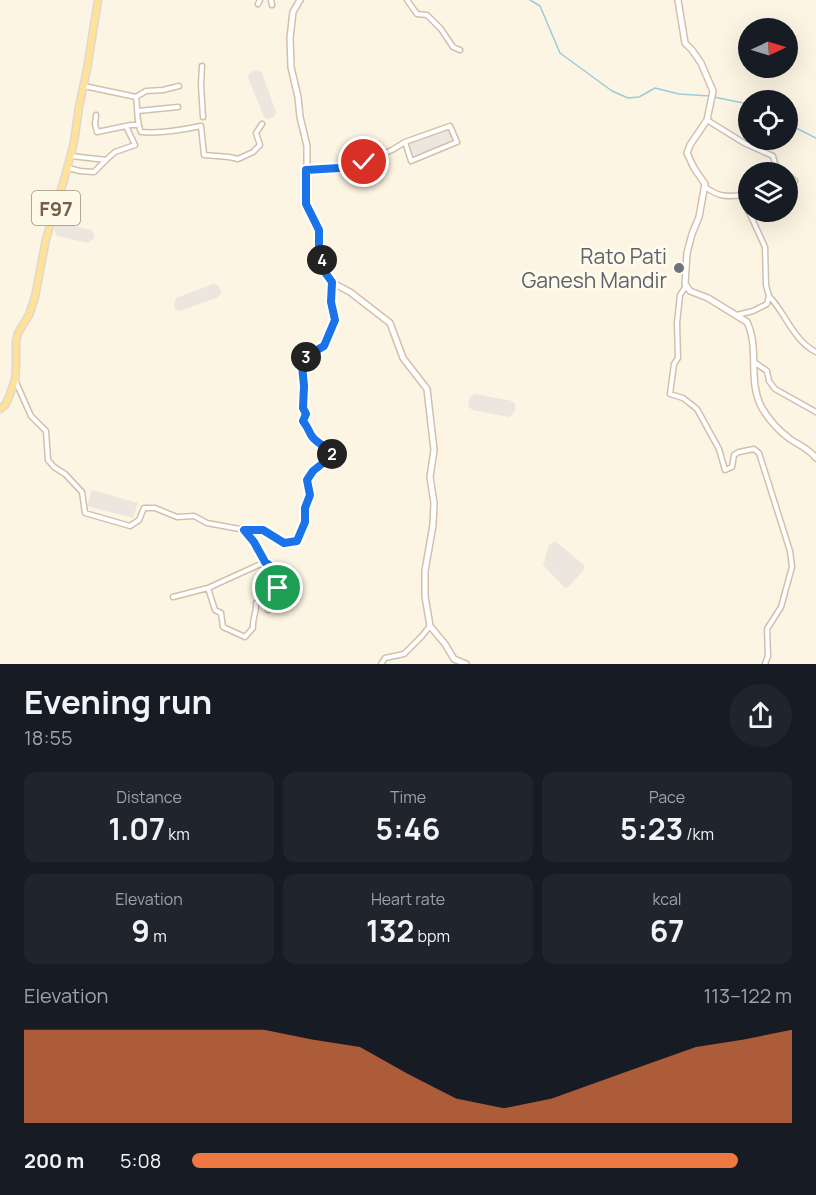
<!DOCTYPE html>
<meta charset="utf-8">
<style>
body{margin:0;font-family:Manrope,sans-serif;background:#20242c;color:#f1f3f6;height:100vh;display:flex;flex-direction:column;font-size:22px;white-space:nowrap}
*{box-sizing:border-box;margin:0}
p{font-size:20px;color:#9ea1a6}
.icon{flex:none;width:33px;height:33px;fill:none;stroke:currentColor;stroke-width:2;stroke-linecap:round;stroke-linejoin:round}
.map{position:relative;height:664px;overflow:hidden}
.sheet{display:flex;flex-direction:column;background:#171b24;flex:1}
.sheet>*{flex:none}
.needle{width:39px;rotate:86deg}
.tools{position:absolute;left:738px;top:18px;display:grid;gap:12px}
.tools a{display:grid;place-items:center;width:60px;height:60px;border-radius:50%;background:#171b24;box-shadow:0 6px 24px #0002;font-size:30px}
.pin{position:absolute;display:grid;place-items:center;width:51px;height:51px;color:#fff;margin:-26px;border:3px solid #fff;border-radius:50%;box-shadow:0 2px 6px #0007}
.km{position:absolute;width:30px;height:30px;margin:-15px;border-radius:50%;background:#222;color:#fff;font-size:16px;line-height:30px;text-align:center}
.round{display:grid;place-items:center;flex:none;width:63px;height:63px;border-radius:32px;background:#20242c}
.overview{display:flex;align-items:center;justify-content:space-between;height:102px;padding:0 24px}
h1{font-size:33px;font-weight:700;line-height:45px}
.metrics{display:grid;grid-template-columns:repeat(3,1fr);gap:9px;height:102px;padding:6px 24px}
.metrics div{display:grid;align-content:center;border-radius:12px;background:#20242c;text-align:center}
.metrics b{font-size:30px;font-weight:700}
.metrics small{font-size:16px;font-weight:400}
.metrics p{font-size:16px}
.chart{height:168px;padding:12px 24px}
.chart p{display:flex;justify-content:space-between}
.chart svg{width:100%;height:108px;margin-top:6px;fill:#ed7842;opacity:.7}
ul{padding:0 24px;list-style:none;font-size:20px}
li{display:grid;grid-template-columns:96px 72px 1fr;align-items:center;height:45px}
li i{height:15px;border-radius:8px;background:#ed7842}
.map>svg:first-child{display:block}
.industrial{fill:#ece6de}
.lines{fill:none;stroke-linecap:round;stroke-linejoin:round}
.stream{stroke:#9ccbda;stroke-width:1.5}
.street-casing{stroke:#d1c0ac;stroke-width:7}
.secondary-casing{stroke:#d4c0a9;stroke-width:8}
.primary-casing{stroke:#ded8d3;stroke-width:9}
.street{stroke:#fff;stroke-width:4}
.secondary{stroke:#fff;stroke-width:5}
.primary{stroke:#ffe298;stroke-width:6}
.route-casing{stroke:#fff;stroke-width:12}
.route{stroke:#1a73e8;stroke-width:8}
.worship-dot{fill:#6b7280;stroke:#fff9ea;stroke-width:2}
.labels{text-anchor:middle;dominant-baseline:central;stroke-width:6;stroke-linejoin:round;paint-order:stroke}
.shield{fill:#fff9ea;stroke:#9f8c79;stroke-width:1.5}
.shield-label{font-size:20px;font-weight:bold;fill:#765d48}
.worship-label{font-size:21px;fill:#5b616d;stroke:#fff9ea;text-anchor:end}
</style>
<div class="map">
<svg width="816" height="664" viewBox="0 0 816 664">
<rect width="100%" height="100%" fill="#fdf5e3"/>
<path class="industrial" d="M 257,70 L 262,73 L 276,112 L 275,116 L 272,118 L 267,119 L 264,117 L 248,78 L 249,74 L 253,71 Z
M 450,129 L 455,141 L 413,157 L 408,144 Z
M 60,223 L 91,230 L 94,233 L 94,238 L 88,243 L 57,236 L 55,232 L 55,228 L 56,224 Z
M 213,284 L 217,285 L 220,288 L 221,293 L 218,297 L 181,311 L 177,310 L 174,307 L 176,298 Z
M 475,394 L 512,401 L 515,404 L 515,410 L 513,414 L 509,417 L 472,410 L 468,406 L 469,401 L 470,397 Z
M 92,490 L 138,503 L 133,518 L 87,506 Z
M 555,541 L 584,565 L 584,569 L 582,572 L 566,589 L 543,565 L 549,545 Z"/>
<g class="lines">
<path class="stream" d="M 530,0 L 540,6 L 560,53 L 612,91 L 628,98 L 639,97 L 655,88 L 679,94 L 710,96
M 714,97 L 748,104
M 788,124 L 816,138"/>
<defs>
<path id="street" d="M 271,0 L 272,5
M 407,0 L 417,14 L 427,15 L 441,29 L 453,47 L 460,50
M 258,4 L 260,0
M 202,66 L 201,85 L 203,117
M 84,86 L 136,97 C 138,109 136,121 141,132 C 161,134 182,130 201,126 L 204,155 L 229,157 L 238,159 L 253,152 L 260,145 L 256,133 L 262,124
M 136,97 L 146,91 L 163,90 L 179,86
M 138,111 L 178,107
M 96,115 L 95,124 L 97,132 L 126,126 L 135,145 L 115,152 L 106,160
M 707,120 L 744,143 L 773,156 L 777,171 L 783,172
M 126,126 L 131,125 L 138,125
M 68,168 L 80,171 L 94,172 L 106,160 L 71,156
M 307,170 L 339,168 L 364,162 L 392,150 L 405,142 L 450,126 L 457,142 L 411,161 L 405,142
M 788,175 L 795,181
M 705,187 C 719,197 727,197 744,195 L 748,211
M 686,286 L 680,295 L 677,323 L 678,358 L 674,364 L 670,394 L 683,398 L 697,409 L 719,449 L 725,470 L 732,467 L 734,455 L 739,452 L 754,449 L 759,453 L 790,551 L 792,567 L 781,607 L 767,629 L 768,656 L 765,664
M 769,296 C 786,314 793,340 816,352
M 737,315 L 753,311 L 767,304 L 769,296 L 766,285 L 765,247 L 749,212
M 754,362 L 767,371 L 769,381 L 775,389 L 816,412
M 15,380 L 31,416 L 46,431 L 48,460 L 54,467 L 65,474 L 82,492 L 85,513 L 130,526 L 139,520 L 144,508 L 155,508 L 177,517 L 194,516 L 207,523 L 245,530 L 263,530 L 284,543 L 297,541 L 305,522 L 305,508 L 310,495 L 307,480 L 313,472 L 332,455 L 332,451 C 325,447 315,442 311,435 C 308,429 307,426 303,421 L 306,414 L 303,408 L 304,386 L 302,366 L 307,355 L 324,346 L 335,320 L 331,302 L 331,282
M 208,588 L 215,610 L 221,613 L 223,627 L 245,637 L 253,628 C 252,618 257,612 256,603 C 263,597 272,594 278,588 L 269,565 L 265,562 L 259,554 L 254,542 L 245,531
M 173,597 L 208,588 L 265,562
M 262,598 L 268,610
M 381,664 L 385,658 L 404,654 L 422,636 L 430,626"/>
<path id="secondary" d="M 300,0 L 293,12 L 290,38 L 291,67 L 298,97 L 300,117 L 307,146 L 307,204 L 319,230 L 319,246 L 324,271 L 331,282 L 350,292 L 390,323 L 403,358 L 427,389 L 434,450 L 430,477 L 434,503 L 433,525 L 425,571 L 425,596 L 430,626 L 445,644 L 454,659 L 466,664
M 678,0 L 685,43 L 692,50 L 701,63 L 713,91 L 707,120 L 690,145 L 687,153 L 694,168 L 705,184 L 699,217 L 692,234 L 687,253 L 685,284 L 690,291 L 708,298 L 747,322 C 760,349 747,381 762,408 C 769,420 779,431 790,439 C 799,445 809,449 816,458"/>
<path id="primary" d="M 0,409 L 5,405 L 9,397 L 15,380 L 16,367 L 16,341 L 18,333 L 29,315 L 35,297 L 46,239 L 66,173 L 74,142 L 79,107 L 87,69 L 98,0"/>
</defs>
<use href="#street" class="street-casing"/>
<use href="#secondary" class="secondary-casing"/>
<use href="#primary" class="primary-casing"/>
<use href="#street" class="street"/>
<use href="#secondary" class="secondary"/>
<use href="#primary" class="primary"/>
</g>
<g class="lines">
<defs>
<path id="route" d="M 278,588 L 269,565 L 265,562 L 254,542 L 244,530 L 263,530 L 284,543 L 297,541 L 305,522 L 305,508 L 310,495 L 307,480 L 313,471 L 333,455 L 332,451 C 325,447 315,442 311,435 C 308,429 307,426 303,421 L 306,414 L 303,408 L 304,386 L 302,366 L 307,356 L 324,346 L 335,320 L 331,302 L 332,282 L 324,271 L 319,246 L 319,230 L 306,204 L 306,170 L 339,168 L 364,162"/>
</defs>
<use href="#route" class="route-casing"/>
<use href="#route" class="route"/>
</g>
<circle class="worship-dot" cx="679" cy="268" r="6"/>
<g class="labels">
<rect class="shield" x="32" y="191" width="48" height="34" rx="4.5"/>
<g class="shield-label">
<text x="56" y="208">F97</text>
</g>
<g class="worship-label">
<text x="667" y="256">Rato Pati<tspan x="667" dy="24">Ganesh Mandir</tspan></text>
</g>
</g>
</svg>
<div class="tools">
<a><svg class="needle" viewBox="-14 -14 28 28"><path d="M0-13l5 13h-10z" fill="#e53935"/><path d="M0 13l5-13h-10z" fill="#9ea1a6"/></svg></a>
<a><svg class="icon" aria-label="locate" viewBox="0 0 24 24"><circle cx="12" cy="12" r="6"/><path d="M12 2v4M12 18v4M2 12h4M18 12h4"/></svg></a>
<a><svg class="icon" aria-label="layers" viewBox="0 0 24 24"><path d="M12 4l9 5-9 5-9-5zM3 14l9 5 9-5"/></svg></a>
</div>
<div class="pin" style="left:278px;top:588px;background:#1e9e55"><svg class="icon" aria-label="arrive" viewBox="0 0 24 24"><path d="M6 21V4h12l-3 4 3 4H6"/></svg></div>
<div class="pin" style="left:364px;top:162px;background:#d93025"><svg class="icon" aria-label="check" viewBox="0 0 24 24"><path d="M5 12l5 5 9-10"/></svg></div>
<b class="km" style="left:332px;top:454px">2</b>
<b class="km" style="left:306px;top:357px">3</b>
<b class="km" style="left:322px;top:260px">4</b>
</div>
<section class="sheet">
<div class="overview"><div><h1>Evening run</h1><p>18:55</p></div><a class="round"><svg class="icon" aria-label="share" viewBox="0 0 24 24"><path d="M12 15V3M7 8l5-5 5 5M5 13v7h14v-7"/></svg></a></div>
<div class="metrics">
<div><p>Distance</p><b>1.07<small> km</small></b></div>
<div><p>Time</p><b>5:46</b></div>
<div><p>Pace</p><b>5:23<small> /km</small></b></div>
</div>
<div class="metrics">
<div><p>Elevation</p><b>9<small> m</small></b></div>
<div><p>Heart rate</p><b>132<small> bpm</small></b></div>
<div><p>kcal</p><b>67</b></div>
</div>
<div class="chart"><p><span>Elevation</span>113–122 m</p>
<svg viewBox="0 0 160 44" preserveAspectRatio="none"><path d="M0 44V6L10 6L20 6L30 6L40 6L50 6L60 10L70 13L80 24L90 34L100 38L110 34L120 27L130 20L140 13L150 10L160 6V44z"/></svg>
</div>
<ul>
<li><b>200 m</b>5:08<i style="width:91%"></i></li>
</ul>
</section>
